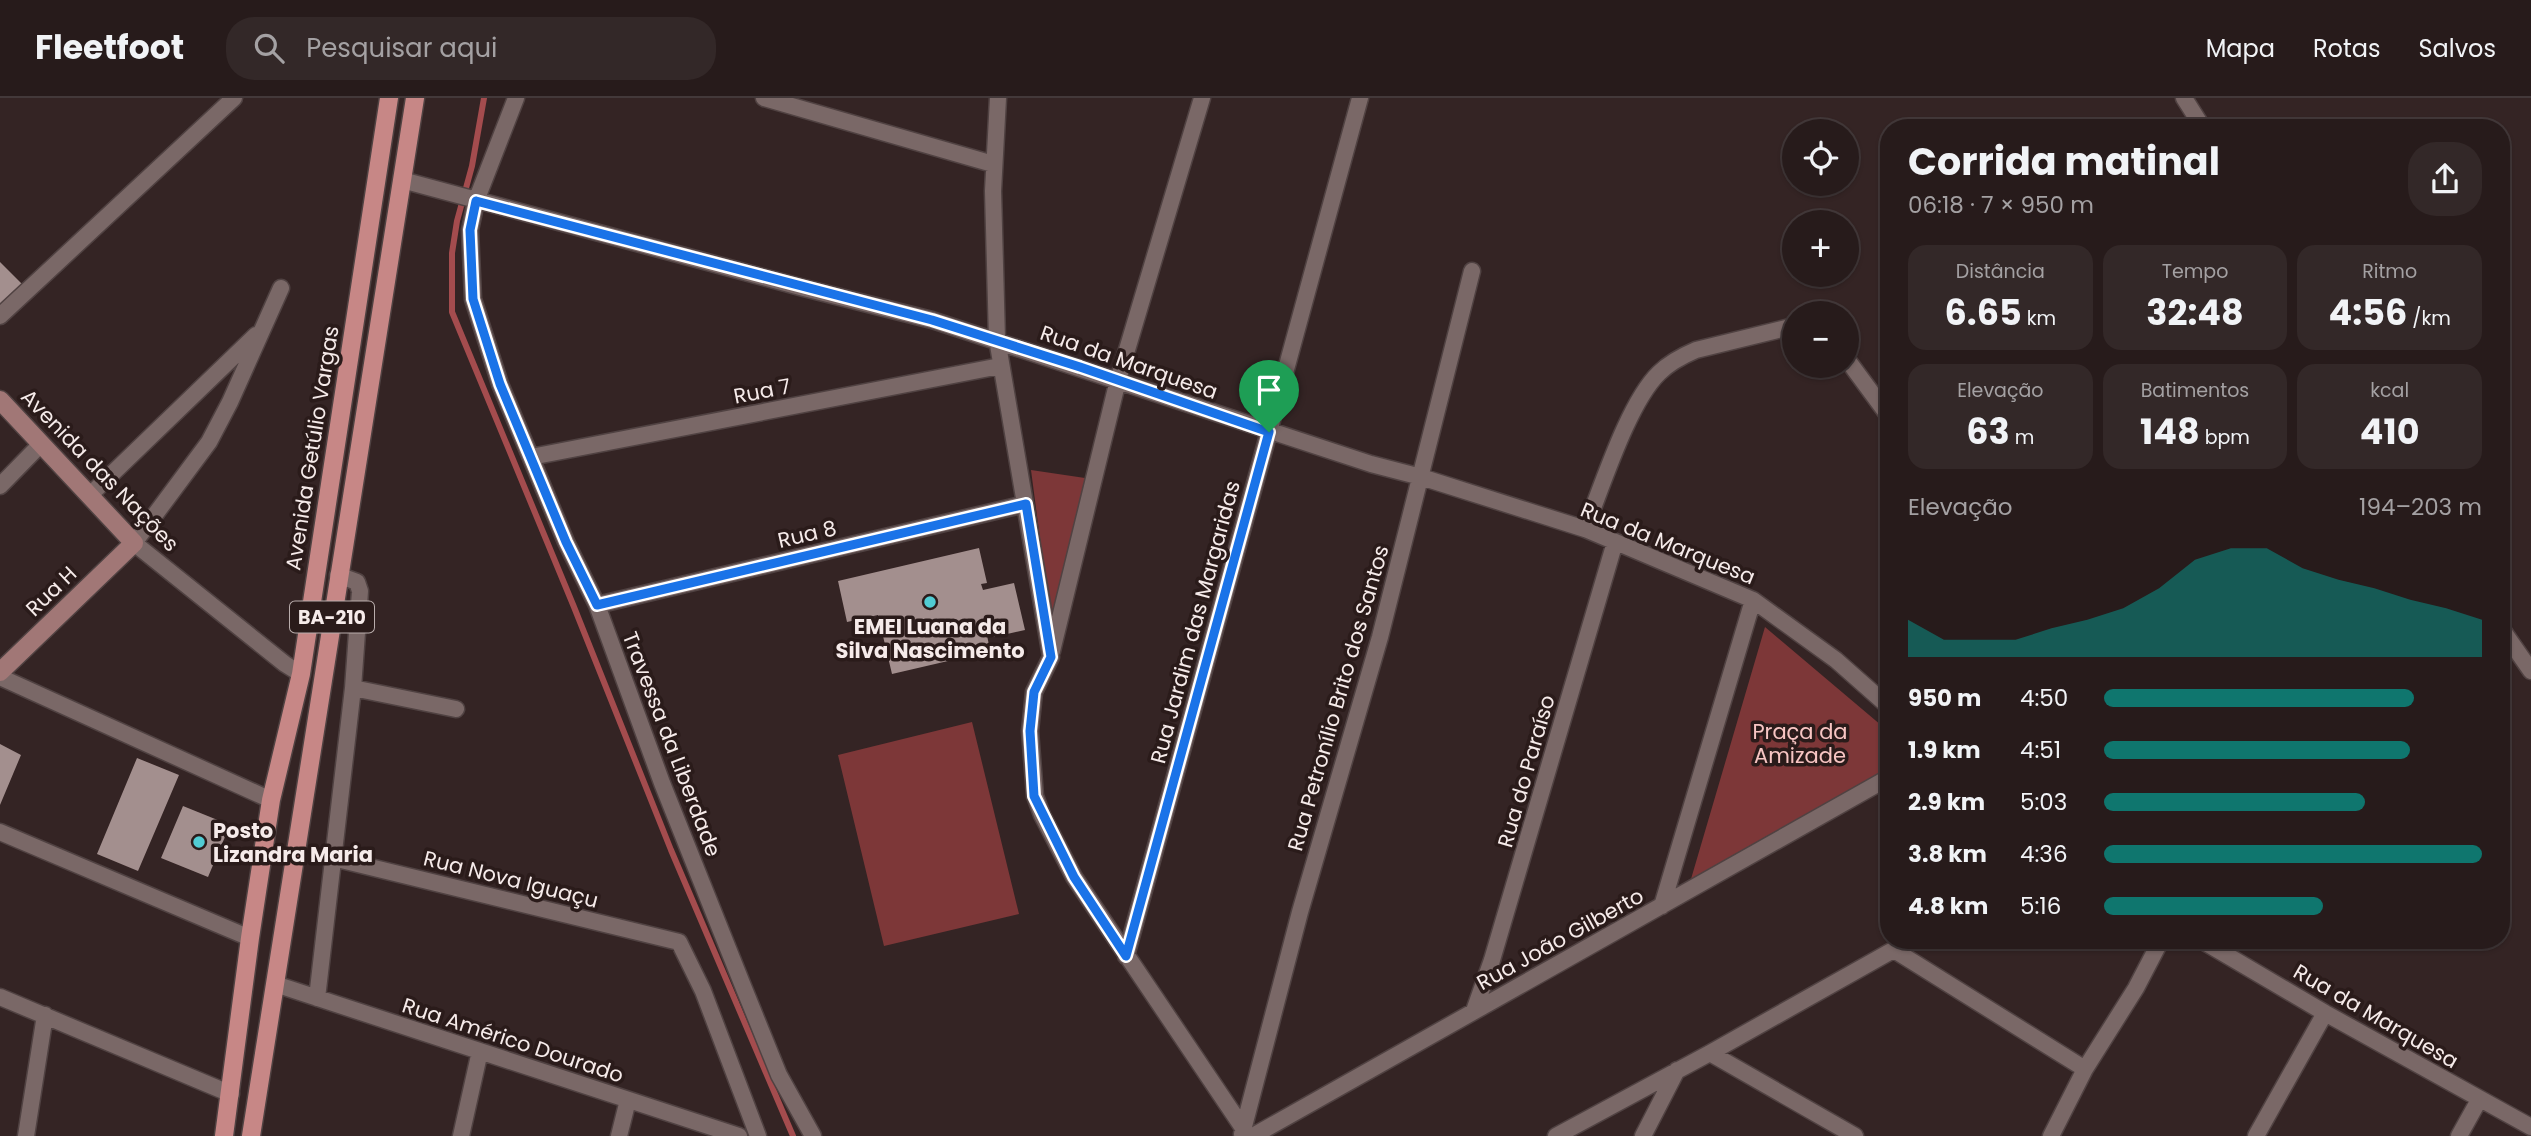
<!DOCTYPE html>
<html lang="pt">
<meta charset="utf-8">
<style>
body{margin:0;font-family:Poppins,sans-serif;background:#332828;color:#f1f3f6;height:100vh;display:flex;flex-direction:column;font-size:26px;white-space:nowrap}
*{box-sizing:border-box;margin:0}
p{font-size:23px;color:#a4a1a3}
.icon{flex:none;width:38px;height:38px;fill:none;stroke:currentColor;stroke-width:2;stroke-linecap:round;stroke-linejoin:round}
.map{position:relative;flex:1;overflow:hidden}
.drawer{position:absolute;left:1880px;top:21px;width:630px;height:830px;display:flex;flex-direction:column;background:#271b1b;border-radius:28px;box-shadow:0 2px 5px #0004,0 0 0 2px #43393a}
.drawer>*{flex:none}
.tools{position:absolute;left:1782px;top:21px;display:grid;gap:14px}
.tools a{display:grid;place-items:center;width:77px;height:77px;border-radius:50%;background:#271b1b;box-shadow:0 2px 5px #0004,0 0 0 2px #43393a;font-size:35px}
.pin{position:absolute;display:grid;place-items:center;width:60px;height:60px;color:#fff;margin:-72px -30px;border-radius:50% 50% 50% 0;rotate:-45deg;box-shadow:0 0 7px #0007}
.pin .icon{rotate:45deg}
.round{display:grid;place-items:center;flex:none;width:74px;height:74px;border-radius:28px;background:#332828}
.overview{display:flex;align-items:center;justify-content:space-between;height:119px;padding:0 28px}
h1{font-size:38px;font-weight:700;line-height:52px}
.metrics{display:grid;grid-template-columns:repeat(3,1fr);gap:10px;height:119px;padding:7px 28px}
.metrics div{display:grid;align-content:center;border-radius:18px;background:#332828;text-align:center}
.metrics b{font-size:35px;font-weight:700}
.metrics small{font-size:19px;font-weight:400}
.metrics p{font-size:19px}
.chart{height:196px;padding:14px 28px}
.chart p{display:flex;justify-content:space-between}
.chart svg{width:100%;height:126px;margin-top:7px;fill:#0f766e;opacity:.7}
ul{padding:0 28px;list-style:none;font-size:23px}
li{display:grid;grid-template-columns:112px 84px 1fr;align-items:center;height:52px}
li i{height:18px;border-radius:9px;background:#0f766e}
header{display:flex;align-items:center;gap:42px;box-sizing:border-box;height:98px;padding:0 35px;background:#271b1b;border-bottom:2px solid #43393a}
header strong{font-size:33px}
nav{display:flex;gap:38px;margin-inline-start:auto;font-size:24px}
.search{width:490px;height:63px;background:#332828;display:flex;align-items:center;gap:18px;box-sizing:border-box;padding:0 24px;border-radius:28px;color:#a4a1a3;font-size:26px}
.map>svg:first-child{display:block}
.green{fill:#7d3738}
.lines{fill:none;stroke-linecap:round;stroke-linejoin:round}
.stream{stroke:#a44c4e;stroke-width:6}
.building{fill:#a38f8e}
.street-casing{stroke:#504242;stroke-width:19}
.secondary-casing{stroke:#504242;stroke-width:21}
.primary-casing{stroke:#504242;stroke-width:21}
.street{stroke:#7a6867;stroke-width:16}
.secondary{stroke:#a17776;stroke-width:18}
.primary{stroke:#c78786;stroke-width:18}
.route-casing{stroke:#fff;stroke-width:14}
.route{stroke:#1a73e8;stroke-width:9}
.poi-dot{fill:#51ccd3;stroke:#2a1b1a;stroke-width:2.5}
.labels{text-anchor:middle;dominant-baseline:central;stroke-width:7;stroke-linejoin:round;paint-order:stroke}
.shield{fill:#2a1b1a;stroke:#b9adac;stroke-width:2}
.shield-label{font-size:19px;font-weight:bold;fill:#f6ebea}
.street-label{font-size:21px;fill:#f6ebea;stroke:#2a1b1a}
.poi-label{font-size:21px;font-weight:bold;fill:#f6ebea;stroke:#2a1b1a}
.park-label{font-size:21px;fill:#f8c5c3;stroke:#2a1b1a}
</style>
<header>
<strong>Fleetfoot</strong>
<div class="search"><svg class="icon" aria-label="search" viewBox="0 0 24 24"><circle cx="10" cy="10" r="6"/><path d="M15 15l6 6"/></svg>Pesquisar aqui</div>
<nav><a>Mapa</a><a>Rotas</a><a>Salvos</a></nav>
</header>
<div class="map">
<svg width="2531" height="1038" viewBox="0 0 2531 1038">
<rect width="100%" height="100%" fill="#342424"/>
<path class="green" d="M 1031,372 L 1085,380 L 1051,524 Z
M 1765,529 L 1888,633 L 1888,670 L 1691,781 Z
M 972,624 L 1019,816 L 884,848 L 838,657 Z"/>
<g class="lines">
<path class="stream" d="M 484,0 L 472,68 L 457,123 L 452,155 L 452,214 L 574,509 L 671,752 L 793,1038"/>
</g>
<path class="building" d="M 0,164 L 22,186 L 0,206 Z
M 979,450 L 987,485 L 981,486 L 983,492 L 1014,485 L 1025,532 L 994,539 L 990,522 L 984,523 L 989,547 L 947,557 L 948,563 L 892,576 L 878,517 L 847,524 L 838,483 Z
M 0,646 L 21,657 L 0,707 Z
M 137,660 L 179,677 L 138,773 L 97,756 Z
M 183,708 L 230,727 L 208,779 L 161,760 Z"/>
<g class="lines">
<defs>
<path id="street" d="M 516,0 L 476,103 L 470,132 L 473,201 L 500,286 L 566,444 L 597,507 L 662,685 L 743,888 L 779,977 L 813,1038
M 764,0 L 993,66
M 998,0 L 993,93 L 997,241 L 1051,559 L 1034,594 L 1030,633 L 1035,698 L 1042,717 L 1074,779 L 1243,1030
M 2184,0 L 2203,30
M 402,82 L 804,190 L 932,222 L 1371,366 L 1421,379 L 1585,431 L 1753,502 L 1836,562 L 1888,608
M 281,190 L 230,304 L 209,344 L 134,445 L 285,566 L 301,576
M 0,218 L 234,0
M 1846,260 L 1888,317
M 531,359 L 1000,268
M 0,388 L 40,347
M 89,398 L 256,237
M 1585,431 C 1602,389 1628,305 1659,275 C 1670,264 1682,258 1696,252 L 1794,228
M 597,507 L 1025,406
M 2501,530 L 2531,573
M 1052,553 L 1118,282 L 1202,0
M 0,579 L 271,702
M 353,590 L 456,611
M 0,734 L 250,840
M 333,760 L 679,844 L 703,893 L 758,1038
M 1662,808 L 1753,502
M 2201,842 L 2325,915 L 2531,1029
M 1894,852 L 2085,971
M 1126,858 L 1360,0
M 275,886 L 739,1038
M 0,899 L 231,996
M 317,900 L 353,590 L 360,493 L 357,484 L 338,477
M 1474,913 L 1492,862 L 1615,444
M 1710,955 L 1855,1038
M 1242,1036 L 1300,814 L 1380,539 L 1472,173
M 26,1038 L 45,917
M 461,1038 L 480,953
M 619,1038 L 628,1002
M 1253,1038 L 1888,680
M 1556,1038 L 1710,955 L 1911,842
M 1643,1038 L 1677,972
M 2051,1038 L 2085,971 L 2136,890 L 2161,842
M 2256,1038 L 2325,915
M 2459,1038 L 2479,1002"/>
<path id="secondary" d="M 0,302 L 134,445 L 0,574"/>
<path id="primary" d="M 224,1038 L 250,840 L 271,702 L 301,576 L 389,0
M 251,1038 L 415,0"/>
</defs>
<use href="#street" class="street-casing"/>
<use href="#secondary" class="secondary-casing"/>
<use href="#primary" class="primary-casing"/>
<use href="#street" class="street"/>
<use href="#secondary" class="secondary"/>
<use href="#primary" class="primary"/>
</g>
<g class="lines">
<defs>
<path id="route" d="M 476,103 L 932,222 L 1080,269 L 1269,334 L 1126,858 L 1074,779 L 1034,698 L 1030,633 L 1034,594 L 1051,559 L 1026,406 L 597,507 L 566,444 L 500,286 L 473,201 L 470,132 Z"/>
</defs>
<use href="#route" class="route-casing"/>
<use href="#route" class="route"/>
</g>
<g class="poi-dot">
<circle cx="930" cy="504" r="7"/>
<circle cx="199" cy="744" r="7"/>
</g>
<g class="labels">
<rect class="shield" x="290" y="503.5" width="84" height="31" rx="5"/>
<g class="shield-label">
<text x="332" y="519">BA-210</text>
</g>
<g class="street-label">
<text transform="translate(1129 264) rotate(19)">Rua da Marquesa</text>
<text transform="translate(762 293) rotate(-11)">Rua 7</text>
<text transform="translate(312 350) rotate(-81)">Avenida Getúlio Vargas</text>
<text transform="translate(100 372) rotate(46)">Avenida das Nações</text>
<text transform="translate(807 436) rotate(-13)">Rua 8</text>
<text transform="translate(1668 445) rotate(22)">Rua da Marquesa</text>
<text transform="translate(51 493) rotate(-44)">Rua H</text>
<text transform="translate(1195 524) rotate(-75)">Rua Jardim das Margaridas</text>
<text transform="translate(1338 600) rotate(-74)">Rua Petronílio Brito dos Santos</text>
<text transform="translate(672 646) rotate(69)">Travessa da Liberdade</text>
<text transform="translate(1526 673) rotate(-74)">Rua do Paraíso</text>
<text transform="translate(511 781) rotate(14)">Rua Nova Iguaçu</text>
<text transform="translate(1560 841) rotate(-29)">Rua João Gilberto</text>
<text transform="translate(2376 918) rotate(30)">Rua da Marquesa</text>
<text transform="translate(513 942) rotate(18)">Rua Américo Dourado</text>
</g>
<g class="poi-label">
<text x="930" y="528">EMEI Luana da<tspan x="930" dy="24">Silva Nascimento</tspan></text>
<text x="213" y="732" text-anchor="start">Posto<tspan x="213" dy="24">Lizandra Maria</tspan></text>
</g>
<g class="park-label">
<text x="1800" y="633">Praça da<tspan x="1800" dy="24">Amizade</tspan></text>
</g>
</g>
</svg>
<div class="tools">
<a><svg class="icon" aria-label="locate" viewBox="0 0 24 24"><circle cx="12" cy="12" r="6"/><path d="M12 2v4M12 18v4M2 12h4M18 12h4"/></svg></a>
<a>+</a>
<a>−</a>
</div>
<div class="pin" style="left:1269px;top:334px;background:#1e9e55"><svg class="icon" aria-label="arrive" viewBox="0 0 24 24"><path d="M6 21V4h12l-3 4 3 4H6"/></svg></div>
<section class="drawer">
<div class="overview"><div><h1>Corrida matinal</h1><p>06:18 · 7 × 950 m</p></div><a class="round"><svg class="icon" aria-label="share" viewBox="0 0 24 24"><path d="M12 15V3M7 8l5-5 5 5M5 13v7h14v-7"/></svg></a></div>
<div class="metrics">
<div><p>Distância</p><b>6.65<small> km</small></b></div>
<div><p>Tempo</p><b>32:48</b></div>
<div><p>Ritmo</p><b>4:56<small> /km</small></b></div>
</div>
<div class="metrics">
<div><p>Elevação</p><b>63<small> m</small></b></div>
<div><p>Batimentos</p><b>148<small> bpm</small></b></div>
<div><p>kcal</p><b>410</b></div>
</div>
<div class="chart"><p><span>Elevação</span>194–203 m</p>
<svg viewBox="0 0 160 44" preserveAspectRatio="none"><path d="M0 44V31L10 38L20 38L30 38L40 34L50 31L60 27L70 20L80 10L90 6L100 6L110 13L120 17L130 20L140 24L150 27L160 31V44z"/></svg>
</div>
<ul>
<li><b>950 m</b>4:50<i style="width:82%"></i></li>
<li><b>1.9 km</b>4:51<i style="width:81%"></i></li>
<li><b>2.9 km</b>5:03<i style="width:69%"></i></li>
<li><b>3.8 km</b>4:36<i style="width:100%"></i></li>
<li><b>4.8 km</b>5:16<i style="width:58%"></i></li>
</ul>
</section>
</div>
